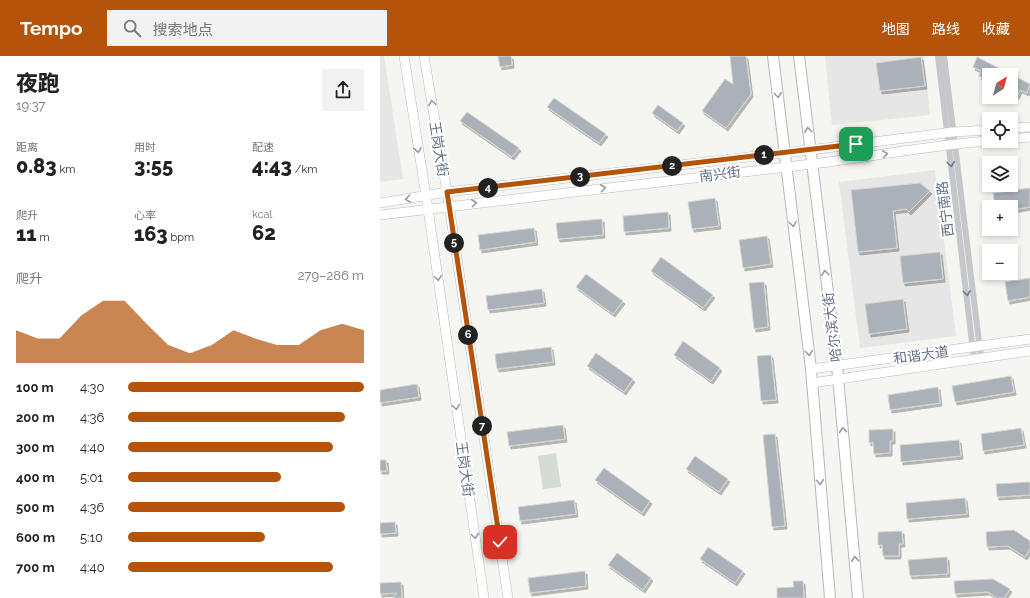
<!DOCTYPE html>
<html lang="zh">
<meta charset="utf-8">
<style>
body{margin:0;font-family:Raleway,"Noto Sans SC",sans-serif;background:#f2f2f2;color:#222;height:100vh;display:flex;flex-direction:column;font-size:15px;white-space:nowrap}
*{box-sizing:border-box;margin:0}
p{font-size:13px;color:#767676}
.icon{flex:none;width:22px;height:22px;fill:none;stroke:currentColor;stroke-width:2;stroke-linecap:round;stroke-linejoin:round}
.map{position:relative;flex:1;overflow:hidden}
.side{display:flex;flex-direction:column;background:#fff;width:380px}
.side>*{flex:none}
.needle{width:26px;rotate:36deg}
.controls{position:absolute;left:602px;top:12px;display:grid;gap:8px}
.controls a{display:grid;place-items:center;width:36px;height:36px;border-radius:0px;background:#fff;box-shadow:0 2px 6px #0003;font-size:20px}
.pin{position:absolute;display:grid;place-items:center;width:34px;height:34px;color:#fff;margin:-17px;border-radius:8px;box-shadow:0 2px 6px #0006}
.km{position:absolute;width:20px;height:20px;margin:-10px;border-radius:50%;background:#222;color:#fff;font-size:11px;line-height:20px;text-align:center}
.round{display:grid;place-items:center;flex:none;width:42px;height:42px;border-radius:0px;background:#f2f2f2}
.headline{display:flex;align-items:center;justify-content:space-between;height:68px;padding:0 16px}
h1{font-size:22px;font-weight:800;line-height:30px}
.stats{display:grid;grid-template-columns:repeat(3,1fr);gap:6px;height:68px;padding:4px 16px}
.stats div{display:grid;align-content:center}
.stats b{font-size:20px;font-weight:800}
.stats small{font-size:11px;font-weight:400}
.stats p{font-size:11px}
.chart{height:112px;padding:8px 16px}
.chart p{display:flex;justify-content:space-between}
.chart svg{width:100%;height:72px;margin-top:4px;fill:#b45309;opacity:.7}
ul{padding:0 16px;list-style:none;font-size:13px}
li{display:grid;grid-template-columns:64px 48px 1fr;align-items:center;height:30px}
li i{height:10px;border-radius:5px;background:#b45309}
header{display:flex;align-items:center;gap:24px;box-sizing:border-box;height:56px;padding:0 20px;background:#b45309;color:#fff}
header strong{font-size:19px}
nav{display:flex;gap:22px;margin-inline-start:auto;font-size:14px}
.search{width:280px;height:36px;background:#f2f2f2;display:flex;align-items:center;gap:10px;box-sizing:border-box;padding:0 14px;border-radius:0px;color:#767676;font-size:15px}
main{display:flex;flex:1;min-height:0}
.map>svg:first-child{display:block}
.built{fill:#e5e6e5}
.green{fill:#d5dcd2}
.building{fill:#aab1b8;stroke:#d6d7d4;filter:url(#shadow)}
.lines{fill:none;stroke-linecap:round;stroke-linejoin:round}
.secondary-casing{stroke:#b7bac0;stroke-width:10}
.primary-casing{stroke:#b5b8bd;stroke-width:12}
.street{stroke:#c5c7cb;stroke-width:6}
.secondary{stroke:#fff;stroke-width:9}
.primary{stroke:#fff;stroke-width:10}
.oneway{stroke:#929ba9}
.oneway2{stroke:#6d798b}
.route-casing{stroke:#fff;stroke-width:8}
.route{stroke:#b45309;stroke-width:5}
.labels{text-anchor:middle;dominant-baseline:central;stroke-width:4;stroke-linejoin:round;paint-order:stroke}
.street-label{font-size:14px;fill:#637084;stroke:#fff}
</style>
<header>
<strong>Tempo</strong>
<div class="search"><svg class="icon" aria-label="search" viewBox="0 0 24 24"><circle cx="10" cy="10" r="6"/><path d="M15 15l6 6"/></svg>搜索地点</div>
<nav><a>地图</a><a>路线</a><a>收藏</a></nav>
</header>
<main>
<section class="side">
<div class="headline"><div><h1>夜跑</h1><p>19:37</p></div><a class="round"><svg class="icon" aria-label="share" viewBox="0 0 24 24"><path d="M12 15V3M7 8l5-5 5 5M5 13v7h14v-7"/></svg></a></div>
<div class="stats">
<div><p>距离</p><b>0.83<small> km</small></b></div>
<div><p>用时</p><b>3:55</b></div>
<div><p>配速</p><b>4:43<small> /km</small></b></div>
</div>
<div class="stats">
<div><p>爬升</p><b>11<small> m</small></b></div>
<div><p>心率</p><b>163<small> bpm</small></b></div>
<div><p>kcal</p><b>62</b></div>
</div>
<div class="chart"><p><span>爬升</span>279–286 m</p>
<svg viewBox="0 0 160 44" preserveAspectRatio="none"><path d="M0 44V24L10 29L20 29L30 15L40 6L50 6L60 20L70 33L80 38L90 33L100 24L110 29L120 33L130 33L140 24L150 20L160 24V44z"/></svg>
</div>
<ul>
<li><b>100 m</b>4:30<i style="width:100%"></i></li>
<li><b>200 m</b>4:36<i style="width:92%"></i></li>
<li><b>300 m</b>4:40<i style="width:87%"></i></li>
<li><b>400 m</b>5:01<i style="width:65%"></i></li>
<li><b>500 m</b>4:36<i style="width:92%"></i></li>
<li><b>600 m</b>5:10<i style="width:58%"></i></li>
<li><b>700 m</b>4:40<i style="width:87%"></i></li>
</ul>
</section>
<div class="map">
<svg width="650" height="542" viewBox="0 0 650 542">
<defs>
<filter id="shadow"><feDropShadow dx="2" dy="3" stdDeviation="0" flood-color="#0004"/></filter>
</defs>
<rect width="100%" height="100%" fill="#f5f5f1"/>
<path class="built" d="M 0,0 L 4,0 L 23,123 L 0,126 Z
M 445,0 L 544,0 L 550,59 L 452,69 Z
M 555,114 L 576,280 L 480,292 L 459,126 Z"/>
<path class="green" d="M 176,397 L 181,431 L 163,433 L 158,400 Z"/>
<path class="building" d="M 118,0 L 131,0 L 132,9 L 120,11 Z
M 350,0 L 366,0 L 371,38 L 346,72 L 322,55 L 345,23 L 353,28 Z
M 541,1 L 545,30 L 500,35 L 496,7 Z
M 597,1 L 650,28 L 647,37 L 640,34 L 637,40 L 631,36 L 631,19 L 609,19 L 609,25 L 599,20 L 601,15 L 593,11 Z
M 174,42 L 226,78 L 219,87 L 167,51 Z
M 278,49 L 303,67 L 297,75 L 272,57 Z
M 87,56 L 139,92 L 132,101 L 80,65 Z
M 540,127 L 550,135 L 529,156 L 526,153 L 513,155 L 517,192 L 478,196 L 471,134 Z
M 650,132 L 650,151 L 631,154 L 631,151 L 615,151 L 613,137 Z
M 335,142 L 339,170 L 312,173 L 308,146 Z
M 288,156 L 289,172 L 244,176 L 243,160 Z
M 222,163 L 223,179 L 178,183 L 176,167 Z
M 154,172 L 156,186 L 100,194 L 98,179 Z
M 387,180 L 391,208 L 363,212 L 359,184 Z
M 560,196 L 563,223 L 523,227 L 520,200 Z
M 281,201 L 333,239 L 323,252 L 271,215 Z
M 206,218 L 243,245 L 233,258 L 196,231 Z
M 650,222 L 650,241 L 628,245 L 625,226 Z
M 384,226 L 388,271 L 374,273 L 369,227 Z
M 162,233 L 164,247 L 108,254 L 106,240 Z
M 523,243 L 527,273 L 489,278 L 485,248 Z
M 303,285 L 340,312 L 331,325 L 294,299 Z
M 171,291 L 173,306 L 117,313 L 115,298 Z
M 216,297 L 253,323 L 244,336 L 207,310 Z
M 391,299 L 396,344 L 381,345 L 377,300 Z
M 631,320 L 634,336 L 575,346 L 572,330 Z
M 37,328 L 39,341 L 0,347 L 0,334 Z
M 558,331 L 560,347 L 510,354 L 508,339 Z
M 183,369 L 185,383 L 129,390 L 127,376 Z
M 641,372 L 644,389 L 603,395 L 601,378 Z
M 513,373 L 513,385 L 510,385 L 510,397 L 494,398 L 493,386 L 489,387 L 489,374 Z
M 395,378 L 405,470 L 392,471 L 383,379 Z
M 579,384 L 581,400 L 521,406 L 520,389 Z
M 315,400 L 348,423 L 339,436 L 306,413 Z
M 0,404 L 6,404 L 7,415 L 0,415 Z
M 224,412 L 270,445 L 262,457 L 215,424 Z
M 650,426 L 650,439 L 617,441 L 616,428 Z
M 585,442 L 587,458 L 527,463 L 526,447 Z
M 194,444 L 196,458 L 140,465 L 138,451 Z
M 15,466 L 16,477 L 0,478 L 0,467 Z
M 634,474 L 650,485 L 650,493 L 645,501 L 628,490 L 607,491 L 606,476 Z
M 522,475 L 523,488 L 519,488 L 519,500 L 503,500 L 502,489 L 498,489 L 498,476 Z
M 328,491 L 363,515 L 355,527 L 320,503 Z
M 237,497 L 271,522 L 263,534 L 228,509 Z
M 567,501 L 568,518 L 530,520 L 528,504 Z
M 205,515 L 206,530 L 150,537 L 148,522 Z
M 613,523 L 630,533 L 624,542 L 617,542 L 608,536 L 575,538 L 574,525 Z
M 413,525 L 423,525 L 424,542 L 397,542 L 397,532 L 414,531 Z
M 21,526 L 22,542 L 13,542 L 17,537 L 0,538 L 0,527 Z"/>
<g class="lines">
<defs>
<path id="secondary" d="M 24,0 L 48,153 L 104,542
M 44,0 L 67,136 L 128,542
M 631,72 L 650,71
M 631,83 L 650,81
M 0,147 L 67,136 L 430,94 L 573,76 L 609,74
M 0,159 C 144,141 288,126 432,108 C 491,101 550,89 609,85
M 431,313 L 650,283
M 432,327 L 650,295"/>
<path id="primary" d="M 393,0 L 431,313 L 450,542
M 419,0 L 457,310 L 478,542"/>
</defs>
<use href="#secondary" class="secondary-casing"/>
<use href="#primary" class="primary-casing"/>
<path class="street" d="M 558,0 L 594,303
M 564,0 L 601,302"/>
<use href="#secondary" class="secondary"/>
<use href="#primary" class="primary"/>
</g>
<defs><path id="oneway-chevron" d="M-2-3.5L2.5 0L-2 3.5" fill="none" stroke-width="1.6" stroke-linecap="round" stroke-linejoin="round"/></defs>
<g class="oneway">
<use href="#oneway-chevron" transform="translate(398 39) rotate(83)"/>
<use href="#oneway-chevron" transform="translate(52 47) rotate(-99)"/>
<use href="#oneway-chevron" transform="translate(428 74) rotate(-97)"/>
<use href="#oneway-chevron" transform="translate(38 94) rotate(81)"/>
<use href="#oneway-chevron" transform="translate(505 98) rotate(-8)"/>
<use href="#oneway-chevron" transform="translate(223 132) rotate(-7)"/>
<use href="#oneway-chevron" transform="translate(28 143) rotate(172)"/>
<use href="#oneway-chevron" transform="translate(94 147) rotate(-7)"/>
<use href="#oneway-chevron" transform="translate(413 168) rotate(83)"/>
<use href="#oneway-chevron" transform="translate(445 217) rotate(-97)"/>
<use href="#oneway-chevron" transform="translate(58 222) rotate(82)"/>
<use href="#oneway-chevron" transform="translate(429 297) rotate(83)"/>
<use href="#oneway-chevron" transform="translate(76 351) rotate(82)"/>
<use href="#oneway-chevron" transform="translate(463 374) rotate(-95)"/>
<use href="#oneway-chevron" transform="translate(440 426) rotate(85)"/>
<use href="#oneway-chevron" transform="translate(95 480) rotate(82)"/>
<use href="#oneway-chevron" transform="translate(475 503) rotate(-95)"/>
</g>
<g class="oneway2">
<use href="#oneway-chevron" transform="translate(571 108) rotate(83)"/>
<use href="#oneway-chevron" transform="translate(587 237) rotate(83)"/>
</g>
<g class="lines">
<defs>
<path id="route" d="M 120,486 L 67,136 L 476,88"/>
</defs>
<use href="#route" class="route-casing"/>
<use href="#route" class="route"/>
</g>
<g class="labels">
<g class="street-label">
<text transform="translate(59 93) rotate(81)">王岗大街</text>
<text transform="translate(340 118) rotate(-7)">南兴街</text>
<text transform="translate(565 153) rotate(-97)">西宁南路</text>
<text transform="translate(452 271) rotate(-97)">哈尔滨大街</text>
<text transform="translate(541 299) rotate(-8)">和谐大道</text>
<text transform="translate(85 413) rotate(82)">王岗大街</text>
</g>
</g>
</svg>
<div class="controls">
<a><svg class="needle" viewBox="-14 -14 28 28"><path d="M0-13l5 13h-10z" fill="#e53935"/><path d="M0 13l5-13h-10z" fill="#767676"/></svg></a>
<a><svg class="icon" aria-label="locate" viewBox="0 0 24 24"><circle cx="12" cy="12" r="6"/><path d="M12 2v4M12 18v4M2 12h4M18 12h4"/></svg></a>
<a><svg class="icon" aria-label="layers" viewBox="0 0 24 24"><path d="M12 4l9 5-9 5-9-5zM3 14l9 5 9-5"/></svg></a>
<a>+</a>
<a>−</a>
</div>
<div class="pin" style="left:476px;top:88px;background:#1e9e55"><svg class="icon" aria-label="arrive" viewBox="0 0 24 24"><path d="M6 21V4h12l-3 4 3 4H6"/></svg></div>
<div class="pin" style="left:120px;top:486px;background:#d93025"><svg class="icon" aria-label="check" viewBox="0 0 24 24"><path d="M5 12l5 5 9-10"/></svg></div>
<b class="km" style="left:384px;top:99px">1</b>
<b class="km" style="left:292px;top:110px">2</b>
<b class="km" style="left:200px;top:121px">3</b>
<b class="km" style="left:108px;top:132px">4</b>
<b class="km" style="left:74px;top:187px">5</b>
<b class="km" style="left:88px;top:279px">6</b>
<b class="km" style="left:102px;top:370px">7</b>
</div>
</main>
